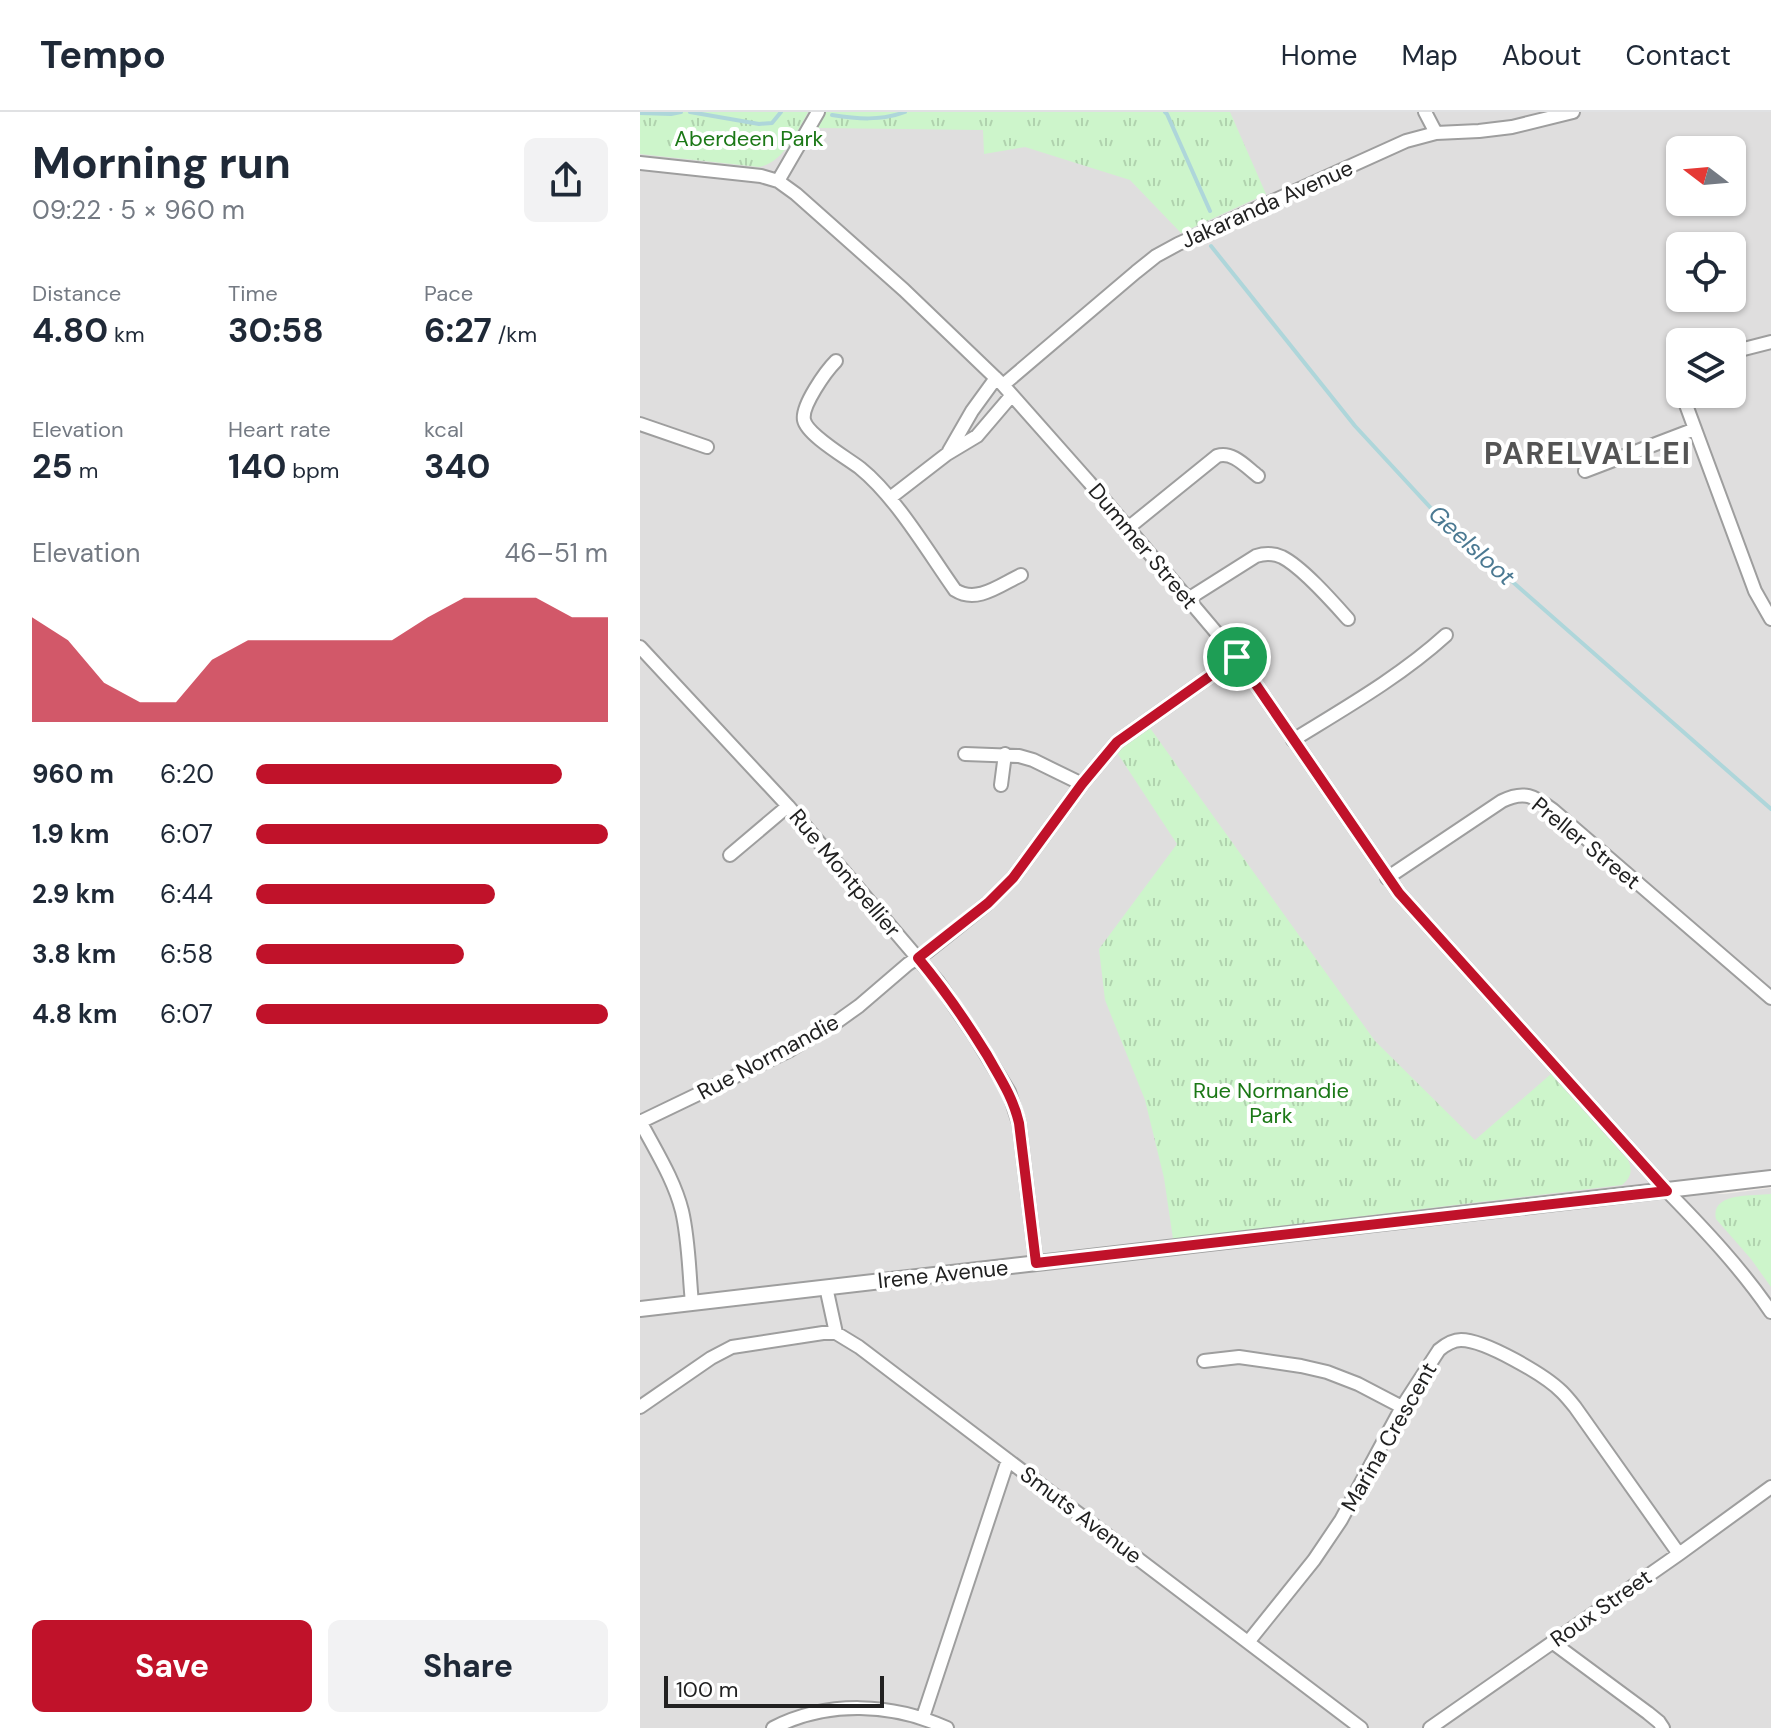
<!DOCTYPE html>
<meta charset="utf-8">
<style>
body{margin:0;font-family:"DM Sans",sans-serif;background:#f2f2f3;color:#1f2937;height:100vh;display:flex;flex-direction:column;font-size:30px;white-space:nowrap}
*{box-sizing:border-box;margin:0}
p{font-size:26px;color:#747a83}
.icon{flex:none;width:44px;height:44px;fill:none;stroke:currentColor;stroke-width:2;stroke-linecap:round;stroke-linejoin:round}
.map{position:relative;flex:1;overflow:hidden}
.panel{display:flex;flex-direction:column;background:#fff;width:640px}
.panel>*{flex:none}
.needle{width:52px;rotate:286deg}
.fabs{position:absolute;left:1026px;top:24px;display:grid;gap:16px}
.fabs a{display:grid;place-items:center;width:80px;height:80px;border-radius:12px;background:#fff;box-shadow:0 2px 6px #0004;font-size:40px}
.scale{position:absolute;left:24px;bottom:20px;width:220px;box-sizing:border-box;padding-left:8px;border:4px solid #212121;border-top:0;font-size:22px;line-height:28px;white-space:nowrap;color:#212121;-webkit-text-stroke:6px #fff;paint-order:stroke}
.pin{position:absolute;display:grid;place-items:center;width:68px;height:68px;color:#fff;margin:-34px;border:4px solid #fff;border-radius:50%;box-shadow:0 2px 8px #0007}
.round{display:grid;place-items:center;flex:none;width:84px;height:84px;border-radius:12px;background:#f2f2f3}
.head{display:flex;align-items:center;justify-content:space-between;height:136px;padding:0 32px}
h1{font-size:44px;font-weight:700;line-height:60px}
.figures{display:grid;grid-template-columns:repeat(3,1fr);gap:12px;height:136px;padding:8px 32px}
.figures div{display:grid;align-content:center}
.figures b{font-size:34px;font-weight:700}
.figures small{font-size:22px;font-weight:400}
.figures p{font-size:22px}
.chart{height:224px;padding:16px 32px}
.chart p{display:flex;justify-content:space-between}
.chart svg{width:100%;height:144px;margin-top:8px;fill:#c0122a;opacity:.7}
.primary-button{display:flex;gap:16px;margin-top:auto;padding:16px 32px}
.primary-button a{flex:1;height:92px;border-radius:12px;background:#c0122a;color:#fff;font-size:32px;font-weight:700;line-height:92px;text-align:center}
.primary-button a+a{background:#f2f2f3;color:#1f2937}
ul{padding:0 32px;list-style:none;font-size:26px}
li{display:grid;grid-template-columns:128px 96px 1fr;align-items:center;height:60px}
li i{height:20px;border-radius:10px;background:#c0122a}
header{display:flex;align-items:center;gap:48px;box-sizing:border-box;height:112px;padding:0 40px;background:#fff;border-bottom:2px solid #e0e1e3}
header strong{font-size:38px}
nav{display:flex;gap:44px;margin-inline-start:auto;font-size:28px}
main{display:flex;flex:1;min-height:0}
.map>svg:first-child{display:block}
.residential{fill:#dfdede;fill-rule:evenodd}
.park{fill:url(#park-tufts)}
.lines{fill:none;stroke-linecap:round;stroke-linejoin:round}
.stream{stroke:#aed6da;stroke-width:4}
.minor-casing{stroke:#9e9e9e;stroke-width:16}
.tertiary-casing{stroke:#9e9e9e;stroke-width:18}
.minor{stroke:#fff;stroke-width:12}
.tertiary{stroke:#fff;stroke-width:14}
.route-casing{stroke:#fff;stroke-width:16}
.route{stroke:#c0122a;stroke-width:10}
.labels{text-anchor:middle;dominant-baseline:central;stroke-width:8;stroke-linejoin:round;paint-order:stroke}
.park-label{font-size:22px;fill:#1b7816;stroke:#fff}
.street-label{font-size:22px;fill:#212121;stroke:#fff}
.water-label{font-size:24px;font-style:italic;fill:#4b7992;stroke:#fff}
.district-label{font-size:30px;font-weight:bold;letter-spacing:2px;fill:#545454;stroke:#fff}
</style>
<header>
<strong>Tempo</strong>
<nav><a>Home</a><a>Map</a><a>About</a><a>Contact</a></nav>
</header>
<main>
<section class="panel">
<div class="head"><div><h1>Morning run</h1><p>09:22 · 5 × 960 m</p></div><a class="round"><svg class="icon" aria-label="share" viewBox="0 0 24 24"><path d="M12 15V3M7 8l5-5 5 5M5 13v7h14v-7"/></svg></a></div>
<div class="figures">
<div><p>Distance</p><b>4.80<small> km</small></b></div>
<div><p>Time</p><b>30:58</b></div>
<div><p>Pace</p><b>6:27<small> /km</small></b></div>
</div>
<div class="figures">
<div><p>Elevation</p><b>25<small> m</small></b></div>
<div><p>Heart rate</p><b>140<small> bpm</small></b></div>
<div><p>kcal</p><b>340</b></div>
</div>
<div class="chart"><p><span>Elevation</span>46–51 m</p>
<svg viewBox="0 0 160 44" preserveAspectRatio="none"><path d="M0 44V12L10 19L20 32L30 38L40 38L50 25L60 19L70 19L80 19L90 19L100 19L110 12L120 6L130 6L140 6L150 12L160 12V44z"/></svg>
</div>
<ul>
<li><b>960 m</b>6:20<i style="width:87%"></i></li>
<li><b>1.9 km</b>6:07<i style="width:100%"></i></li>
<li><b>2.9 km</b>6:44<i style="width:68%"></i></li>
<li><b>3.8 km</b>6:58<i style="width:59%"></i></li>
<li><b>4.8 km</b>6:07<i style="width:100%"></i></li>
</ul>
<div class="primary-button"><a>Save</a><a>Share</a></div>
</section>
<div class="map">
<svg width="1131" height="1616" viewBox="0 0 1131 1616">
<defs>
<pattern id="park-tufts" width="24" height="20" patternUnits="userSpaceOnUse" patternTransform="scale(2)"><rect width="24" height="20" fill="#cdf5cb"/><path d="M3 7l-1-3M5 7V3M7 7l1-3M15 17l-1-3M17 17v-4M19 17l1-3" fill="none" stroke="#b0d2ae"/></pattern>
</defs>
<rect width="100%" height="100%" fill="#f1ede9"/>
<path class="residential" d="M 0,0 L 1131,0 L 1131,1067 L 1035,1079 L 1084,1082 L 1131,1076 L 1131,1616 L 0,1616 ZM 1040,38 L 1092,38 L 1092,90 L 1040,90 ZM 1040,134 L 1092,134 L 1092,186 L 1040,186 ZM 1040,230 L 1092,230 L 1092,282 L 1040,282 Z"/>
<path class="park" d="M 0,0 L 168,0 C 157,20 143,51 119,55 L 0,42 Z
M 186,0 L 590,0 L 626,82 L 541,121 L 490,68 L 385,35 L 344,42 L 343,18 L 177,16 Z
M 510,616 L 735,929 L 835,1028 L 911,962 L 988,1048 C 993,1058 991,1066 982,1073 L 533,1127 L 524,1066 L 505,988 L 465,888 L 459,837 L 537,732 L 476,639 Z
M 1131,1082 L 1131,1175 L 1111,1147 L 1076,1107 C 1070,1080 1113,1084 1131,1082 Z"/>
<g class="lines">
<path class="stream" d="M 50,0 L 119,12 L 132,11 L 141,0
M 525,0 L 527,2 L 570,99
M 0,1 L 31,2 L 41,0
M 192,3 C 217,7 241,9 265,0
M 571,134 L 715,314 L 801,407 L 1131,697"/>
<defs>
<path id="minor" d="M 785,0 L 796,21
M 0,51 L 121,64 L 138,69 L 156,82 L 264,178 L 363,273 L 449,370 L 597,545 L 759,781 L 1027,1079 C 1064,1117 1101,1156 1131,1200
M 138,69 L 178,0
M 1092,240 L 1131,230
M 196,249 C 186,259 161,294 164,308 C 167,323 207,346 220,356 C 256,385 288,440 315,478 C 337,492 360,473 381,463
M 1040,260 L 1037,270 L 1040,277
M 363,273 L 496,160 L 516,144 L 538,132 L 766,29 L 796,21 L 839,19 L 872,15 L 933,0
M 1042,282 L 1115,479 L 1131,507
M 0,312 L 67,335
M 309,339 L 332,299 L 356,266
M 945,359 L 1055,317
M 250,386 L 307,342 L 337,324 L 372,283
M 488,416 L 577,344 C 593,339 606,355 618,364
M 548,487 L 616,444 C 625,441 633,441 642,445 C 662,455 692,489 708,507
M 0,535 L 148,694 L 298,870 L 335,924 L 369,980 L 379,1011 L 396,1151
M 653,628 C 705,596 761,564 806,523
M 325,642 L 379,644 L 393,648 L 442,672
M 361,673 L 365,642
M 90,743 L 148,694
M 747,766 L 862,689 C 884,678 894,684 913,698 L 1131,886
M 0,1009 C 15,1038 34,1067 42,1099 C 49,1129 49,1161 52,1191
M 0,1010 L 150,938 L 198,909 L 219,894 L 268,852 L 288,839 L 348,791 L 373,766 L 442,672 L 477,630 L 597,545
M 186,1175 L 196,1221 L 219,1235 L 721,1616
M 564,1249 L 599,1245 L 661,1254 L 687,1260 L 718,1272 L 762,1295
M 0,1295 L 71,1246 L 92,1235 L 183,1221 L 196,1221
M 609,1529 L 674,1448 L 701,1408 L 762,1295 L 799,1238 C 805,1233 812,1228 821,1228 C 845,1228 905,1263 922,1280 C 927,1285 931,1290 935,1295 L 1039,1442
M 912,1530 L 1008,1601 L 1019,1610 L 1023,1616
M 283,1605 L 368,1348
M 133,1616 C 188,1588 252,1591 307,1616
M 790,1616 L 1039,1442 L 1131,1375"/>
<path id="tertiary" d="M 0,1197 L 1131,1066"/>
</defs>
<use href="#minor" class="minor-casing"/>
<use href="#tertiary" class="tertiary-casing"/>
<use href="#minor" class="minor"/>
<use href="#tertiary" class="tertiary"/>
</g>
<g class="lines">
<defs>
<path id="route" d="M 597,545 L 759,781 L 1027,1079 L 396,1151 L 379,1011 C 373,985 360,966 347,943 C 326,909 304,877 278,846 L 348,791 L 373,766 L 442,672 L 477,630 Z"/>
</defs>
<use href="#route" class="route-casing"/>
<use href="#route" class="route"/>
</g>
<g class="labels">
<g class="park-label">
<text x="109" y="26">Aberdeen Park</text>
<text x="631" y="978">Rue Normandie<tspan x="631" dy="25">Park</tspan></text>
</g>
<g class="street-label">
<text transform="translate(627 92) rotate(-24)">Jakaranda Avenue</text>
<text transform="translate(503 434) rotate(50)">Dummer Street</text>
<text transform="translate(946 731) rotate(39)">Preller Street</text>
<text transform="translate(205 761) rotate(50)">Rue Montpellier</text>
<text transform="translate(128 945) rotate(-28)">Rue Normandie</text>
<text transform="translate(303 1162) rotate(-6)">Irene Avenue</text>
<text transform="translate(749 1325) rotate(-60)">Marina Crescent</text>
<text transform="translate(441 1403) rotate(37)">Smuts Avenue</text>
<text transform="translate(961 1496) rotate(-35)">Roux Street</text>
</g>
<g class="water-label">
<text transform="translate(832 433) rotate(42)">Geelsloot</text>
</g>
<g class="district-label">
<text x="948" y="341">PARELVALLEI</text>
</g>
</g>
</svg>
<div class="fabs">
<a><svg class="needle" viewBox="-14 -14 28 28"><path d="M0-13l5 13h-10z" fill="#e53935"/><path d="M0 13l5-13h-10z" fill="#747a83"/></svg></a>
<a><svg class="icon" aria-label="locate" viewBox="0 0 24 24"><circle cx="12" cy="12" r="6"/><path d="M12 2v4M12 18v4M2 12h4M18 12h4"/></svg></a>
<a><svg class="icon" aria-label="layers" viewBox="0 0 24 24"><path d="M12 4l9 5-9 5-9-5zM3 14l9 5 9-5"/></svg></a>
</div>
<div class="scale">100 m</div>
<div class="pin" style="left:597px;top:545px;background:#1e9e55"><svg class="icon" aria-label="arrive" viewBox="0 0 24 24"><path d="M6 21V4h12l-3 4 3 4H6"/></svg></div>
</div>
</main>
